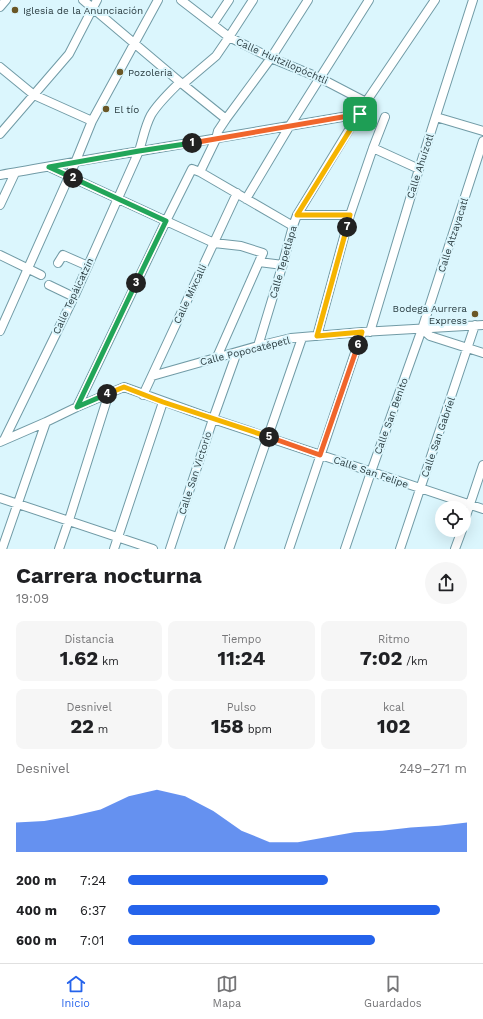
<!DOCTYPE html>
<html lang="es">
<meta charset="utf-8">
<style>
body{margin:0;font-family:"Work Sans",sans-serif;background:#f6f6f6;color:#202124;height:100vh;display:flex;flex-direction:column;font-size:15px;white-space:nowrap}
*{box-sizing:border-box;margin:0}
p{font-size:13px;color:#757577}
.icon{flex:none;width:22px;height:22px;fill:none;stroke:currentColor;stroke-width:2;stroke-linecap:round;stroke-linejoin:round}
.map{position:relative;height:549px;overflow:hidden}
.sheet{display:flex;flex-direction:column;background:#fff;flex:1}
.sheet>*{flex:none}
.controls{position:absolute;left:435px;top:501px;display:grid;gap:8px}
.controls a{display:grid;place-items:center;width:36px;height:36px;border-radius:50%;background:#fff;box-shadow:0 4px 16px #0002;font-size:20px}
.pin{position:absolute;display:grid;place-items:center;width:34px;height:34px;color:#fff;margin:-17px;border-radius:8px;box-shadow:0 2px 6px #0006}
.km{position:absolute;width:20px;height:20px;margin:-10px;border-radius:50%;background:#222;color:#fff;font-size:11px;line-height:20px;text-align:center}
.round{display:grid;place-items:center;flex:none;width:42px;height:42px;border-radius:21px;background:#f6f6f6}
.headline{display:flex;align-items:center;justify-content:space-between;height:68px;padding:0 16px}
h1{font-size:22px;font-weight:700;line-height:30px}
.stats{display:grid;grid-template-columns:repeat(3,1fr);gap:6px;height:68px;padding:4px 16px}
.stats div{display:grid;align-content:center;border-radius:8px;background:#f6f6f6;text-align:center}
.stats b{font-size:20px;font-weight:700}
.stats small{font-size:11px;font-weight:400}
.stats p{font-size:11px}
.chart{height:112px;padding:8px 16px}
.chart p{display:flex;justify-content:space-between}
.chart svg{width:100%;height:72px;margin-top:4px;fill:#2563eb;opacity:.7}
ul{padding:0 16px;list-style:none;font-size:13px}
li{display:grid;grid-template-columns:64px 48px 1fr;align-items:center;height:30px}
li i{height:10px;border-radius:5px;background:#2563eb}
.dock{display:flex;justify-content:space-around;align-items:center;height:56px;border-top:1px solid #e0e0e0;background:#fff;font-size:11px;color:#757577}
.dock a{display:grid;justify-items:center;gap:2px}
.dock .on{color:#2563eb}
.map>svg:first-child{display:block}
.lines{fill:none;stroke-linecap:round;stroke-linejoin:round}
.minor-casing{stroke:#719ba6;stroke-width:10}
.minor{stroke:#fff;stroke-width:8}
.split-1-casing{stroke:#fff;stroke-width:8}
.split-2-casing{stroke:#fff;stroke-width:8}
.split-3-casing{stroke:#fff;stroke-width:8}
.split-4-casing{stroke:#fff;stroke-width:8}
.split-5-casing{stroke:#fff;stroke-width:8}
.split-6-casing{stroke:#fff;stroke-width:8}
.split-7-casing{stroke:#fff;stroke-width:8}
.split-8-casing{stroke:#fff;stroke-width:8}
.split-1{stroke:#f0652b;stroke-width:5}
.split-2{stroke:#22a559;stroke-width:5}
.split-3{stroke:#22a559;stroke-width:5}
.split-4{stroke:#22a559;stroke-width:5}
.split-5{stroke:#f5b400;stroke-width:5}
.split-6{stroke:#f0652b;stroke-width:5}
.split-7{stroke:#f5b400;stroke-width:5}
.split-8{stroke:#f5b400;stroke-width:5}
.poi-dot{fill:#6a5726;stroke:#dbf6fd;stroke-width:1.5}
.labels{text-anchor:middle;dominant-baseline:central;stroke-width:4;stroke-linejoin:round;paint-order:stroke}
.poi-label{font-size:10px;fill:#2a3c40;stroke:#dbf6fd;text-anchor:start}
.street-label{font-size:10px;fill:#2a3c40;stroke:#dbf6fd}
</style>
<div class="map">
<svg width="483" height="549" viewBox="0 0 483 549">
<rect width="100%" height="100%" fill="#dbf6fd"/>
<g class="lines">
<defs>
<path id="minor" d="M 83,0 L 180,82 L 226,119
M 181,0 L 229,37 L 271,58 L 320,78 L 366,102
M 0,7 L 6,0
M 213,24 L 229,0
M 0,67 L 34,95 L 92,121
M 183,84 L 216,56 L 229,37 L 253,0
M 436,117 L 483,131
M 0,134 L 69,54 L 97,0
M 373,148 L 419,169
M 49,167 L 214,243 L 241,246 L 263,253 L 217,357
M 200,172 L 216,139 L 218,131 L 226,119 L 271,58 L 308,0
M 0,175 C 47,167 94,158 141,151 C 214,139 287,127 360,114
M 246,199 L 289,127 L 369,0
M 0,205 L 15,173
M 297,215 L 350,215
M 0,255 L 41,275
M 259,262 L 283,265
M 58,263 L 63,255 L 88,266
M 49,285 L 74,297
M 422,329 L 430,336 L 483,353
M 0,331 L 75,163 L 92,121 L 158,0
M 370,332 L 419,169 L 473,0
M 317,336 L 350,215 L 373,148 L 385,117
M 258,346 L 281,270 L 293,226 L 297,215 L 366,102 L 435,0
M 152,376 L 258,346 L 291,338 L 362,332 L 483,325
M 143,395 L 237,193
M 77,407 L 166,221 L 192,169 L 200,172 L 293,226
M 4,440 L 74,297 L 139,151 C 143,139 145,126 151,115 C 158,103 170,92 180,82
M 0,442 L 46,422 L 77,407 L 124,387 L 213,419 L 483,509
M 0,498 L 153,549
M 464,522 L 483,465
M 2,549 L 46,422
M 59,549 L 69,520 L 109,393
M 114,549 L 163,402
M 170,549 L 213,419 L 237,352
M 229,549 L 302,338
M 289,549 L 362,332
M 345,549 L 371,472 L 422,329 L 483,141
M 400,549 L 475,325
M 455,549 L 462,530"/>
</defs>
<use href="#minor" class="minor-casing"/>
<use href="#minor" class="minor"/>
</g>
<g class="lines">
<defs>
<path id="split-1" d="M 192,143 L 360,114"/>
<path id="split-2" d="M 73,178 L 49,167 L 139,151 L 192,143"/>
<path id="split-3" d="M 73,178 L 166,221 L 136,283"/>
<path id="split-4" d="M 107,394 L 77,407 L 136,283"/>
<path id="split-5" d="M 107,394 L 124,387 L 163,402 L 269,437"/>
<path id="split-6" d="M 269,437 L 320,455 L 358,345"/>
<path id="split-7" d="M 347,227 L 317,336 L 362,332 L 358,345"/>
<path id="split-8" d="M 347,227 L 350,215 L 297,215 L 360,114"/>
</defs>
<use href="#split-1" class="split-1-casing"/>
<use href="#split-2" class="split-2-casing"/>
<use href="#split-3" class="split-3-casing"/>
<use href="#split-4" class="split-4-casing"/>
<use href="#split-5" class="split-5-casing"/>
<use href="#split-6" class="split-6-casing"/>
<use href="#split-7" class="split-7-casing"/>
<use href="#split-8" class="split-8-casing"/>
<use href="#split-1" class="split-1"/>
<use href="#split-2" class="split-2"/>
<use href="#split-3" class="split-3"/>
<use href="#split-4" class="split-4"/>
<use href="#split-5" class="split-5"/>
<use href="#split-6" class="split-6"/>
<use href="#split-7" class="split-7"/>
<use href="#split-8" class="split-8"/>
</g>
<g class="poi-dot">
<circle cx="15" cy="10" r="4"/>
<circle cx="120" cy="72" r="4"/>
<circle cx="106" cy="109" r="4"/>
<circle cx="475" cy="314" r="4"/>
</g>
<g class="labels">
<g class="poi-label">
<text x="23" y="10">Iglesia de la Anunciación</text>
<text x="128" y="72">Pozoleria</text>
<text x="114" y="109">El tío</text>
<text x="467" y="308" text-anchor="end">Bodega Aurrera<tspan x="467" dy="12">Express</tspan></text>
</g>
<g class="street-label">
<text transform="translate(282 61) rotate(24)">Calle Huitzilopóchtli</text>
<text transform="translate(420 166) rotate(-72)">Calle Ahuízotl</text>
<text transform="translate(453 235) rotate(-72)">Calle Atzayacatl</text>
<text transform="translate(283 262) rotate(-74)">Calle Tepetlapa</text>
<text transform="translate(190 294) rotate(-65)">Calle Mixcalli</text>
<text transform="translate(73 296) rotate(-65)">Calle Tepálcatzin</text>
<text transform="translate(245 351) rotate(-14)">Calle Popocatépetl</text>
<text transform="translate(391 416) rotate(-70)">Calle San Benito</text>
<text transform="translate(438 437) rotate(-71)">Calle San Gabriel</text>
<text transform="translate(371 472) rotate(19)">Calle San Felipe</text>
<text transform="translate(195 473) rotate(-72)">Calle San Victorio</text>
</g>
</g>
</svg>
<div class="controls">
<a><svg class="icon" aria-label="locate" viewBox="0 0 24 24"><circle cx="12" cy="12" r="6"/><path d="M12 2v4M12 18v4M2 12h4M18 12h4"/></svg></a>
</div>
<div class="pin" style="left:360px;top:114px;background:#1e9e55"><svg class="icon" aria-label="arrive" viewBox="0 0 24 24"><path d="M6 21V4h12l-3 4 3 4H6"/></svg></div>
<b class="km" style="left:192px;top:143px">1</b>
<b class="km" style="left:73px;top:178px">2</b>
<b class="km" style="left:136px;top:283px">3</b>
<b class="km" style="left:107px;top:394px">4</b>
<b class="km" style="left:269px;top:437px">5</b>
<b class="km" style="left:358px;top:345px">6</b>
<b class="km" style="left:347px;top:227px">7</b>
</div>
<section class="sheet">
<div class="headline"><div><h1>Carrera nocturna</h1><p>19:09</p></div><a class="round"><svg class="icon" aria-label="share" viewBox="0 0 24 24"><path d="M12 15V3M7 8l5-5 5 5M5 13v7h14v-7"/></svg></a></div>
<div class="stats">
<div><p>Distancia</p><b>1.62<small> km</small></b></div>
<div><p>Tiempo</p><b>11:24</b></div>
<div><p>Ritmo</p><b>7:02<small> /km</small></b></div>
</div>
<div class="stats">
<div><p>Desnivel</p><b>22<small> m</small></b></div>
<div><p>Pulso</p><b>158<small> bpm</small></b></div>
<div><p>kcal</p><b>102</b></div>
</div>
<div class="chart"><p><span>Desnivel</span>249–271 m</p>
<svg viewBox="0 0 160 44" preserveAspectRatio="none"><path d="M0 44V26L10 25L20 22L30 18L40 10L50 6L60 10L70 19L80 31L90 38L100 38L110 35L120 32L130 31L140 29L150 28L160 26V44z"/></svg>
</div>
<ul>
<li><b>200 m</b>7:24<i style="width:59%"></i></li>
<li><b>400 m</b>6:37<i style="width:92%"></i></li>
<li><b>600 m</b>7:01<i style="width:73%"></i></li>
</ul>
</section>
<nav class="dock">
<a class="on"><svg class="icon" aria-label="home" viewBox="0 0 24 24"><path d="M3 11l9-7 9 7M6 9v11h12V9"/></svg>Inicio</a>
<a><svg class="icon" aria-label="map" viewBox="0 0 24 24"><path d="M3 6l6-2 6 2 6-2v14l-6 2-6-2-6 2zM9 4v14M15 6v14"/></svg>Mapa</a>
<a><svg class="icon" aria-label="saved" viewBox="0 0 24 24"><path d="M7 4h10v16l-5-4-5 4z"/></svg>Guardados</a>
</nav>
